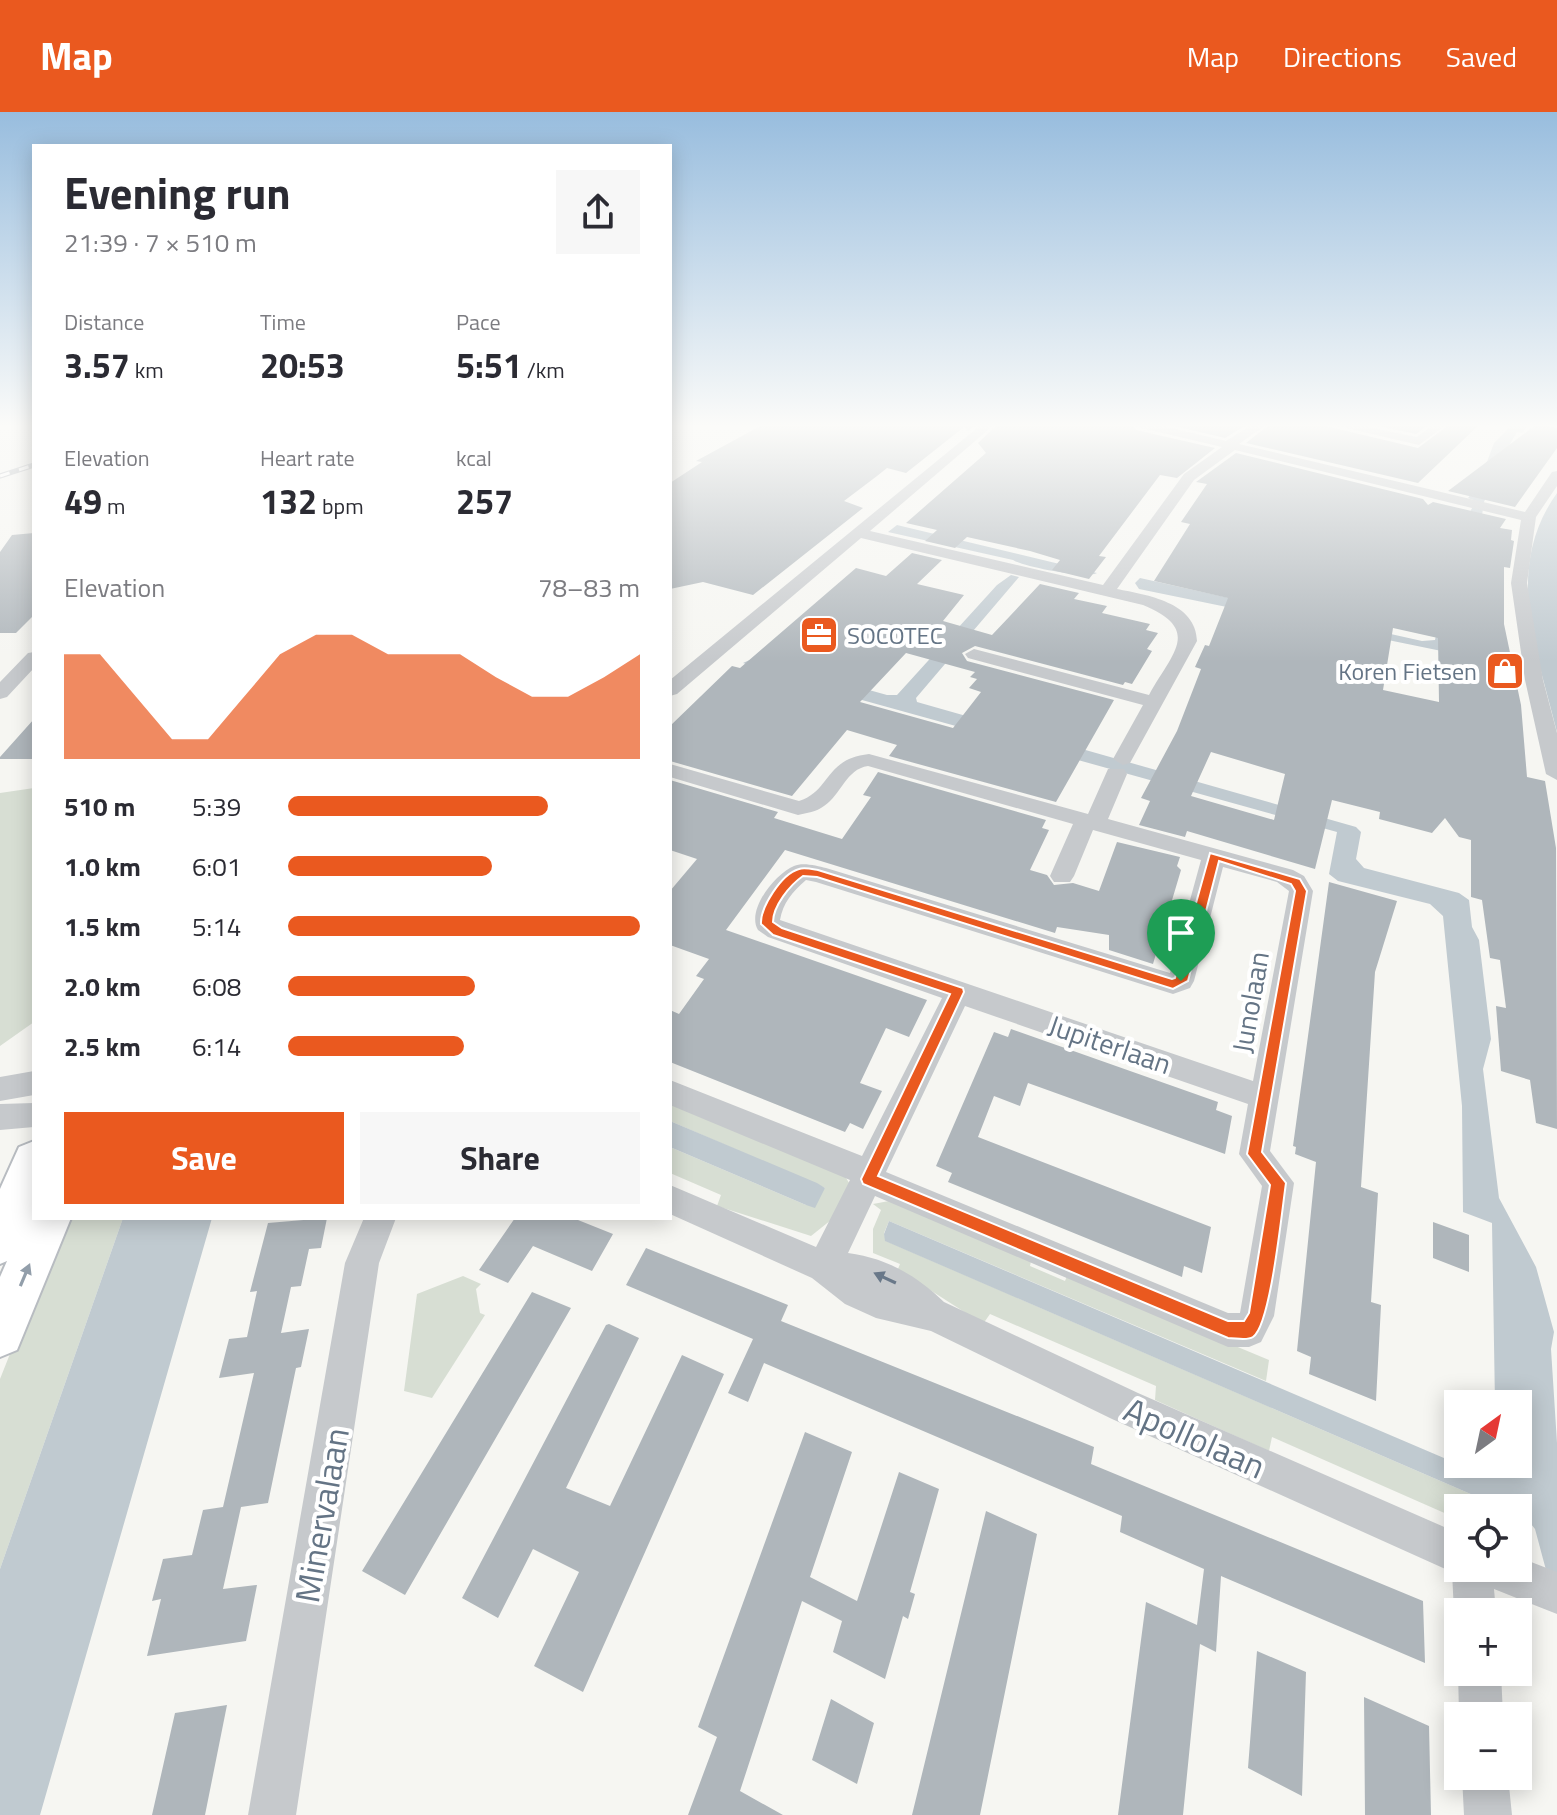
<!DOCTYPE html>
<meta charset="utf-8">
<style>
body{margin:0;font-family:"Titillium Web",sans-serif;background:#f7f7f7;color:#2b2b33;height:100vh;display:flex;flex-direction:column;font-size:30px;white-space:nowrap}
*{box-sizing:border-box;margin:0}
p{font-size:26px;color:#7c7c81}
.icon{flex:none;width:44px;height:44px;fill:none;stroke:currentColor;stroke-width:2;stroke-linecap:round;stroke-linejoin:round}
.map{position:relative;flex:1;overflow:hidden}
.drawer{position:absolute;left:32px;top:32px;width:640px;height:1076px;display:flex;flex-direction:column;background:#fff;border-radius:0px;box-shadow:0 4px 20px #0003}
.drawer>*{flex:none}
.needle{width:52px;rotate:33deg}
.fabs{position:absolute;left:1444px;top:1278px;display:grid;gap:16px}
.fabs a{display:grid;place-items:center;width:88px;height:88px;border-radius:0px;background:#fff;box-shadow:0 4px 20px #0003;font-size:40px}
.pin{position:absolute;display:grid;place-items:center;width:68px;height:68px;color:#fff;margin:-82px -34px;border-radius:50% 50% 50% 0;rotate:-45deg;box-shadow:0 0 8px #0007}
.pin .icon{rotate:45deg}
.round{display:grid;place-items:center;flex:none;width:84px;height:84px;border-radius:0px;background:#f7f7f7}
.summary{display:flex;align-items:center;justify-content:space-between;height:136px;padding:0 32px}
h1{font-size:44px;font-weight:700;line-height:60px}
.stats{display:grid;grid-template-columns:repeat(3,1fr);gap:12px;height:136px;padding:8px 32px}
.stats div{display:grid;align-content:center}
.stats b{font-size:34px;font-weight:700}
.stats small{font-size:22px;font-weight:400}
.stats p{font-size:22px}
.chart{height:224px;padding:16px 32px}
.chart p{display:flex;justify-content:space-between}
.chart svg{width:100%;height:144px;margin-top:8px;fill:#ea591f;opacity:.7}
.cta{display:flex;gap:16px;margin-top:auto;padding:16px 32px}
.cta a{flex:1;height:92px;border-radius:0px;background:#ea591f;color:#fff;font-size:32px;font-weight:700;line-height:92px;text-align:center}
.cta a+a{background:#f7f7f7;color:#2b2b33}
ul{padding:0 32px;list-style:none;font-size:26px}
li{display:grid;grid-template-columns:128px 96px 1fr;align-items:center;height:60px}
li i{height:20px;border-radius:10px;background:#ea591f}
header{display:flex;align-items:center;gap:48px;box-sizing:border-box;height:112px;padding:0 40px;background:#ea591f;color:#fff}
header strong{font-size:38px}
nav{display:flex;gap:44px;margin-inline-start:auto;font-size:28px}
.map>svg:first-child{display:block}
.green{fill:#d7ded3}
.water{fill:#c0cad0}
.building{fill:#afb6bb;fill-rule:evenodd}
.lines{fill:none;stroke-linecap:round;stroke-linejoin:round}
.secondary-casing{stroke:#b8bcc1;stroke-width:4}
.street{fill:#c6c9cc;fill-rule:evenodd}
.secondary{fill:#fff;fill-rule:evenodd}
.rail-casing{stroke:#a5abb1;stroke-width:5}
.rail{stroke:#fff;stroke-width:3;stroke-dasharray:10;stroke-linecap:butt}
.oneway{fill:#929eaa}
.oneway2{fill:#697889}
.route{fill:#ea591f;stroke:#fff;stroke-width:2;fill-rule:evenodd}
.labels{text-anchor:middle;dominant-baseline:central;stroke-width:8;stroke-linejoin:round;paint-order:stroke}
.far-poi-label{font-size:24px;fill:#647485;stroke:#fff;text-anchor:start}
.street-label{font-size:28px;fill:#647485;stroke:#fff}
.near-street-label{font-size:34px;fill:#647485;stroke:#fff}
</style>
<header>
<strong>Map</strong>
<nav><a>Map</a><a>Directions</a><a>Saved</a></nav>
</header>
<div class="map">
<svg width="1557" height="1703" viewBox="0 0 1557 1703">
<rect width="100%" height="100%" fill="#f6f6f2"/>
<path class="green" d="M 34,676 L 34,910 L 0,934 L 0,681 Z
M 670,989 L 843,1061 L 851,1074 L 836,1104 L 811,1124 L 717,1094 L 721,1083 L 670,1061 L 670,1035 L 806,1093 L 825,1076 L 670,1009 Z
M 889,1089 L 1031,1149 L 1030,1154 L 1065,1169 L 1067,1164 L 1269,1248 L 1266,1269 L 889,1109 L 884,1121 L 886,1129 L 1503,1396 L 1458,1396 L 1458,1407 L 1272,1325 L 1269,1339 L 1155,1288 L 1156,1274 L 990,1202 L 983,1212 L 927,1176 L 896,1162 L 900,1152 L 873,1141 L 873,1117 L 881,1098 L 873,1092 Z
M 64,1106 L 123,1106 L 0,1457 L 0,1267 Z
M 463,1164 L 481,1172 L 476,1177 L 480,1201 L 485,1203 L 432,1286 L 404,1279 L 417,1182 Z"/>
<path class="water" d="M 1513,312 L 1529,312 L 1522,321 L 1517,320 L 1500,349 L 1484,390 L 1461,543 L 1139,477 L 1135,471 L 1140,466 L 1422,529 L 1435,528 L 1456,425 L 1476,389 L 1468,386 L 1478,374 L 1494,331 Z
M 1557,381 L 1557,620 C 1537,538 1503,457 1557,381 Z
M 897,413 L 1097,461 C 1087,467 1024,455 1013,448 L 888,420 Z
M 1011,463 L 1019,465 L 916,586 L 917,590 L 1356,715 L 1361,720 L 1356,747 L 1364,756 L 1459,781 L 1469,788 L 1472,815 L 1479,828 L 1491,927 L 1483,957 L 1499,1086 L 1536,1155 L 1554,1220 L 1551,1237 L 1557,1331 L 1557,1499 L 1535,1417 L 1527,1407 L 1518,1403 L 1518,1396 L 1503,1396 L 885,1129 L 884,1122 L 889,1109 L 1458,1352 L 1496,1365 L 1496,1352 L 1518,1352 L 1518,1292 L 1495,1292 L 1492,1111 L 1463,1100 L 1462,994 L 1443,804 L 1430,792 L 1338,769 L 1329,762 L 1337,720 L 862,588 L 743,551 L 754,546 L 887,583 L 897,583 L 997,473 Z
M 670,1009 L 817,1071 L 825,1076 L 815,1096 L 806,1093 L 670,1035 Z
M 123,1106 L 212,1106 L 40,1703 L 0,1703 L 0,1457 Z"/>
<path class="building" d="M 764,312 L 978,312 L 968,319 L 964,315 L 906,361 L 887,356 L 877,364 L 844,389 L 863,396 L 753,483 L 703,470 L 670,477 L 670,371 L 702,350 L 696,349 Z
M 998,312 L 1132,312 L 1136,318 L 1215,336 L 1177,366 L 1160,363 L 1099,444 L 1106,445 L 1089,467 L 1052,458 L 1060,448 L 1030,439 L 967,425 L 955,436 L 925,429 L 937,418 L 906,411 L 986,341 L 978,331 Z
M 1166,312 L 1248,312 L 1225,326 Z
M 1270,312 L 1317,312 L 1418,336 L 1450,312 L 1480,312 L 1418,371 L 1246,331 Z
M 1379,312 L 1430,312 L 1416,322 L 1378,314 Z
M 1537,312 L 1557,316 L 1557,336 L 1515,395 L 1448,379 Z
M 1236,341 L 1423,387 L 1428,393 L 1433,390 L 1506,407 L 1500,416 L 1512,418 L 1511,428 L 1514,429 L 1510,456 L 1504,455 L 1504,512 L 1521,593 L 1527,665 L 1545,669 L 1556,736 L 1557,1017 L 1536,1011 L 1530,968 L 1501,959 L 1496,894 L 1506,896 L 1500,848 L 1490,846 L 1482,788 L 1471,785 L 1471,728 L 1459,725 L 1445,706 L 1432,721 L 1379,707 L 1380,700 L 1332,688 L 1315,757 L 1187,719 L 1185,725 L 1139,713 L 1150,689 L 1141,686 L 1177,619 L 1201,557 L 1195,555 L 1205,533 L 1209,534 L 1228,486 L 1154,469 L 1190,412 L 1181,410 L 1207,372 L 1196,370 ZM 1393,516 L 1438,526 L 1439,590 L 1383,578 ZM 1211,640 L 1285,662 L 1274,708 L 1191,684 Z
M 34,421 L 34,503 L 16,521 L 0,521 L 0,440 L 12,423 Z
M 912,441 L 942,448 L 917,472 L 964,483 L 943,509 L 992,523 L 1040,472 L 1079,481 L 1074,487 L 1107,494 L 1102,501 L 1150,512 L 1146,518 L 1158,521 L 1147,537 L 1152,539 L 1132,572 L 1125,570 L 1123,573 L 975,534 L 962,541 L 967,549 L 1114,588 L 1056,690 L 889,644 L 897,633 L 847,618 L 792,684 L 670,649 L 670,614 L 732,554 L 740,556 L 856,456 L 886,464 ZM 906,541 L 975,560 L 970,565 L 977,567 L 969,576 L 981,580 L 953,616 L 860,590 Z
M 34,607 L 34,647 L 0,647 L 0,645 Z
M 878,660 L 1046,708 L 1042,716 L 1049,718 L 1030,758 L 1047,763 L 1054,773 L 1073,771 L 1099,779 L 1117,730 L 1180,745 L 1177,754 L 1181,758 L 1153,852 L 1109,838 L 1109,823 L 1057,815 L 1055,821 L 785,738 L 726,818 L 927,888 L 909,925 L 886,916 L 860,971 L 882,979 L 863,1017 L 850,1011 L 845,1020 L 670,950 L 670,898 L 679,902 L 704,867 L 696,864 L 709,847 L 670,833 L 670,779 L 697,747 L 670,738 L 670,668 L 778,700 L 774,706 L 842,727 L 871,685 L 863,683 Z
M 1329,770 L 1397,789 L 1375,860 L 1361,1075 L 1378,1081 L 1371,1190 L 1381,1193 L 1376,1289 L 1309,1262 L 1311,1245 L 1297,1239 L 1316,1050 L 1295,1042 L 1296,1035 L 1293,1034 Z
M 1011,917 L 1218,990 L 1216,998 L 1232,1004 L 1225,1042 L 1028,971 L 1020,994 L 994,984 L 978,1025 L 1211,1115 L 1202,1161 L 1184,1154 L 1182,1165 L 948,1070 L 952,1061 L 936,1054 L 994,920 L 1008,925 Z
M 327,1106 L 321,1136 L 309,1137 L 301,1174 L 291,1175 L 281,1221 L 309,1217 L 301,1255 L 296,1256 L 268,1391 L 241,1395 L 223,1477 L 257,1473 L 246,1529 L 147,1544 L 161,1487 L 152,1489 L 163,1447 L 192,1443 L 203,1398 L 223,1395 L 254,1261 L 219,1266 L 229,1227 L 247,1225 L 257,1179 L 250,1180 L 268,1111 Z
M 515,1106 L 573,1106 L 613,1122 L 592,1159 L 533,1134 L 508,1171 L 479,1158 Z
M 1433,1110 L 1469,1123 L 1469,1160 L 1433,1146 Z
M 646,1136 L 788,1193 L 781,1209 L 1094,1335 L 1091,1352 L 1423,1489 L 1425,1551 L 1221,1464 L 1216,1540 L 1200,1532 L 1183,1703 L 1118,1703 L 1146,1490 L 1197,1513 L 1204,1457 L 1120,1420 L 1122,1404 L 764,1251 L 748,1290 L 728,1281 L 753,1227 L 626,1173 Z
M 532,1180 L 571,1196 L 405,1483 L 362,1459 Z
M 609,1212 L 639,1226 L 566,1376 L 610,1394 L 682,1243 L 724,1262 L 583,1580 L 534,1554 L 579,1460 L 533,1437 L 498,1506 L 462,1486 L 606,1213 Z
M 805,1320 L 852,1340 L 810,1465 L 857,1489 L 899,1360 L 939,1377 L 910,1480 L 915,1482 L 908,1507 L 903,1504 L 885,1567 L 833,1540 L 842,1509 L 802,1489 L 740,1679 L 783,1703 L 688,1703 L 717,1625 L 698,1615 Z
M 986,1399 L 1037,1422 L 980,1703 L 912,1703 Z
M 1257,1539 L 1306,1560 L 1302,1684 L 1248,1656 Z
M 1364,1585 L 1429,1614 L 1431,1703 L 1365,1703 Z
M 831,1587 L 874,1611 L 857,1672 L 812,1648 Z
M 227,1593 L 205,1703 L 152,1703 L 175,1601 Z"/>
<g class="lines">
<defs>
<path id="secondary" d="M 34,1029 L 34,1106 L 71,1106 L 17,1238 L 0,1245 L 0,1165 L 7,1149 L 0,1152 L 0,1077 L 19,1035 Z"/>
</defs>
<use href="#secondary" class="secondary-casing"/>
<path class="street" d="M 982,312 L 995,312 L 870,419 L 1103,473 L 1184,362 L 1222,335 L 1137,315 L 1135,312 L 1155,312 L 1226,329 L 1253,312 L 1267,312 L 1239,332 L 1525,400 L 1552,360 L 1557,359 L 1557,374 L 1536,405 L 1527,471 L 1543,568 L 1557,621 L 1557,668 L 1546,662 L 1525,568 L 1511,471 L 1521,408 L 1235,338 L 1194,368 L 1117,477 C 1147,483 1196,490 1197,529 L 1130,651 L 1123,653 L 1113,647 L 1143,593 L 968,546 L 965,542 L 974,537 L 1149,583 C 1172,541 1203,518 1143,493 L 861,426 L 677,582 L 670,584 L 670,568 Z
M 1329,312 L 1352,312 L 1417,325 L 1434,312 L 1447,312 L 1419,333 Z
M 34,540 L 34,556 L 7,585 L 0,587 L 0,570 L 28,541 Z
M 869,642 L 1088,702 L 1108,657 L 1124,657 L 1127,662 L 1108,707 L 1293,758 L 1304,764 L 1313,779 L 1270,1039 L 1294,1071 L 1274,1204 L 1261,1230 L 1249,1235 L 1228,1235 L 875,1084 L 848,1141 C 886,1146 916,1163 944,1190 L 1138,1281 L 1458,1421 L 1458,1456 L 1518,1456 L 1518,1445 L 1557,1460 L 1557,1502 L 1494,1477 L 1496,1500 L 1458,1500 L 1458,1510 L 1454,1500 L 1452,1460 L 1112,1307 L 931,1219 L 876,1206 L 845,1192 L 812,1166 L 670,1102 L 670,1073 L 816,1135 L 850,1068 L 670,993 L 670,968 L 862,1044 L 942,886 L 768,825 L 758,818 C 746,798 775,762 794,754 C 803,750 817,754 826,756 L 1170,861 L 1201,748 L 1093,718 L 1074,764 L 1070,770 L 1054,770 L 1050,764 L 1073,712 L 868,654 C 846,657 841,683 824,694 C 816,700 807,701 798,703 L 670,665 L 670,652 L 799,689 C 831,679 824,647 869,642 ZM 1223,755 L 1277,770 L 1289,779 L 1253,969 L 780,808 C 783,791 792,780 806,768 L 816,770 L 1173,882 L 1190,876 L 1194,869 ZM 965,894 L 1248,992 L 1239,1042 L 1262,1074 L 1240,1201 L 1228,1201 L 886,1060 Z
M 34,959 L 34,983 L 0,989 L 0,965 Z
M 34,991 L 34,1015 L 0,1018 L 0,992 Z
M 364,1106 L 396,1106 L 379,1151 L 296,1703 L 248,1703 L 345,1151 Z
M 1458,1558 L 1501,1560 L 1503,1604 L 1459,1604 Z
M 1462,1664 L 1508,1664 L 1512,1703 L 1464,1703 Z"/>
<use href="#secondary" class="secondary"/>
<defs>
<path id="rail" d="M 0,364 L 34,353"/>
</defs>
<use href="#rail" class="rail-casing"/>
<use href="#rail" class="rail"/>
</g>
<defs><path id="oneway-solid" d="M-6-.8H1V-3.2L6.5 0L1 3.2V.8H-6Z" transform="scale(2)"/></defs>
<use class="oneway" href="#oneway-solid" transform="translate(25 1163) rotate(-67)"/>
<use class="oneway2" href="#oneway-solid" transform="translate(885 1166) rotate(-155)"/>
<linearGradient id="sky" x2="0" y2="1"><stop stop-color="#98bdde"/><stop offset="0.57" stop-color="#fbfbf9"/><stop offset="1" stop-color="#fbfbf9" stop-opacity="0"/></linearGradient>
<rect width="1557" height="550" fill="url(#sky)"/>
<path class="route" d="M 1210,741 L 1300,767 L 1307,779 L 1262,1040 L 1286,1071 C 1282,1097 1271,1213 1253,1225 C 1247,1229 1236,1226 1228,1226 L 863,1072 L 861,1067 L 950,882 L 773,823 L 761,812 C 760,796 781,762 799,757 C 804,755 812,757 818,758 L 1172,867 L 1175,866 ZM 1219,749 L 1291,772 L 1295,779 L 1247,1042 L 1270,1073 L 1249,1201 L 1244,1209 L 1228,1209 L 878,1064 L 964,880 L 963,876 L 782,816 L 773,810 C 773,794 790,773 803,764 L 817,765 L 1173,877 L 1188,869 Z"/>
<defs>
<symbol id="office-square" viewBox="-11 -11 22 22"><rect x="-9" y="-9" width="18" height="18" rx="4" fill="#ea591f" stroke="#fff"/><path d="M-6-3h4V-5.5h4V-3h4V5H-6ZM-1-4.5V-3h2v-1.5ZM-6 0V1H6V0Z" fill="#fff"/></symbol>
<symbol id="shop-square" viewBox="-11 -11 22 22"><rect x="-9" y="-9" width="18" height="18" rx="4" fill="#ea591f" stroke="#fff"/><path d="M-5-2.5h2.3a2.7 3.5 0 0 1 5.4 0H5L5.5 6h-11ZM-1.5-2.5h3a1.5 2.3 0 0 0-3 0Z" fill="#fff"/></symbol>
</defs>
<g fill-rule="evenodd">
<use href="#office-square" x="797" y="501" width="44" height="44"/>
<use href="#shop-square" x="1483" y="537" width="44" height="44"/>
</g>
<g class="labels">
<g class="far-poi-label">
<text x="847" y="523">SOCOTEC</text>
<text x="1477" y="559" text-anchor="end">Koren Fietsen</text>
</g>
<g class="street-label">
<text transform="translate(1250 890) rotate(-80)">Junolaan</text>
<text transform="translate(1110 932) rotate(19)">Jupiterlaan</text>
</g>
<g class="near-street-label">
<text transform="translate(1195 1325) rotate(24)">Apollolaan</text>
<text transform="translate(321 1403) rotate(-80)">Minervalaan</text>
</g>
</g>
</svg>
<div class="fabs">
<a><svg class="needle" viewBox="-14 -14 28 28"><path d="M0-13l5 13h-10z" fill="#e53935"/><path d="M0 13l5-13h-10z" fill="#7c7c81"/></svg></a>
<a><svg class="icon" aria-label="locate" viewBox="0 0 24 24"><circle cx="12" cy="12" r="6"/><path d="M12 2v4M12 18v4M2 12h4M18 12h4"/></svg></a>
<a>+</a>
<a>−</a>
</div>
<div class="pin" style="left:1181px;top:869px;background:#1e9e55"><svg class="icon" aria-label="arrive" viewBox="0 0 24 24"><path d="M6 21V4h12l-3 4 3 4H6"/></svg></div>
<section class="drawer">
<div class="summary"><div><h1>Evening run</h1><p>21:39 · 7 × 510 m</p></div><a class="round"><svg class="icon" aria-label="share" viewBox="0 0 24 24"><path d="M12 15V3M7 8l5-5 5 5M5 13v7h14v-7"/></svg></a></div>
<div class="stats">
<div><p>Distance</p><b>3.57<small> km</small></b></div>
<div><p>Time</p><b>20:53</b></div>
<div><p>Pace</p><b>5:51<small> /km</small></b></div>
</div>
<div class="stats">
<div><p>Elevation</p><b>49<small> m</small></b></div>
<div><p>Heart rate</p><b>132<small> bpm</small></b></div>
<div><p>kcal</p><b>257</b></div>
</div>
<div class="chart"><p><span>Elevation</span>78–83 m</p>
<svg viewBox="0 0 160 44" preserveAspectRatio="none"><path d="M0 44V12L10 12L20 25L30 38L40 38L50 25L60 12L70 6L80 6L90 12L100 12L110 12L120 19L130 25L140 25L150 19L160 12V44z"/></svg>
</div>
<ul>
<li><b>510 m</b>5:39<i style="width:74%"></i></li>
<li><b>1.0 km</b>6:01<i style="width:58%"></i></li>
<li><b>1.5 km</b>5:14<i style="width:100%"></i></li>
<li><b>2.0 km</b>6:08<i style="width:53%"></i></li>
<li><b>2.5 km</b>6:14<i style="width:50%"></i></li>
</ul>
<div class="cta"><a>Save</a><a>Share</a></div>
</section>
</div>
